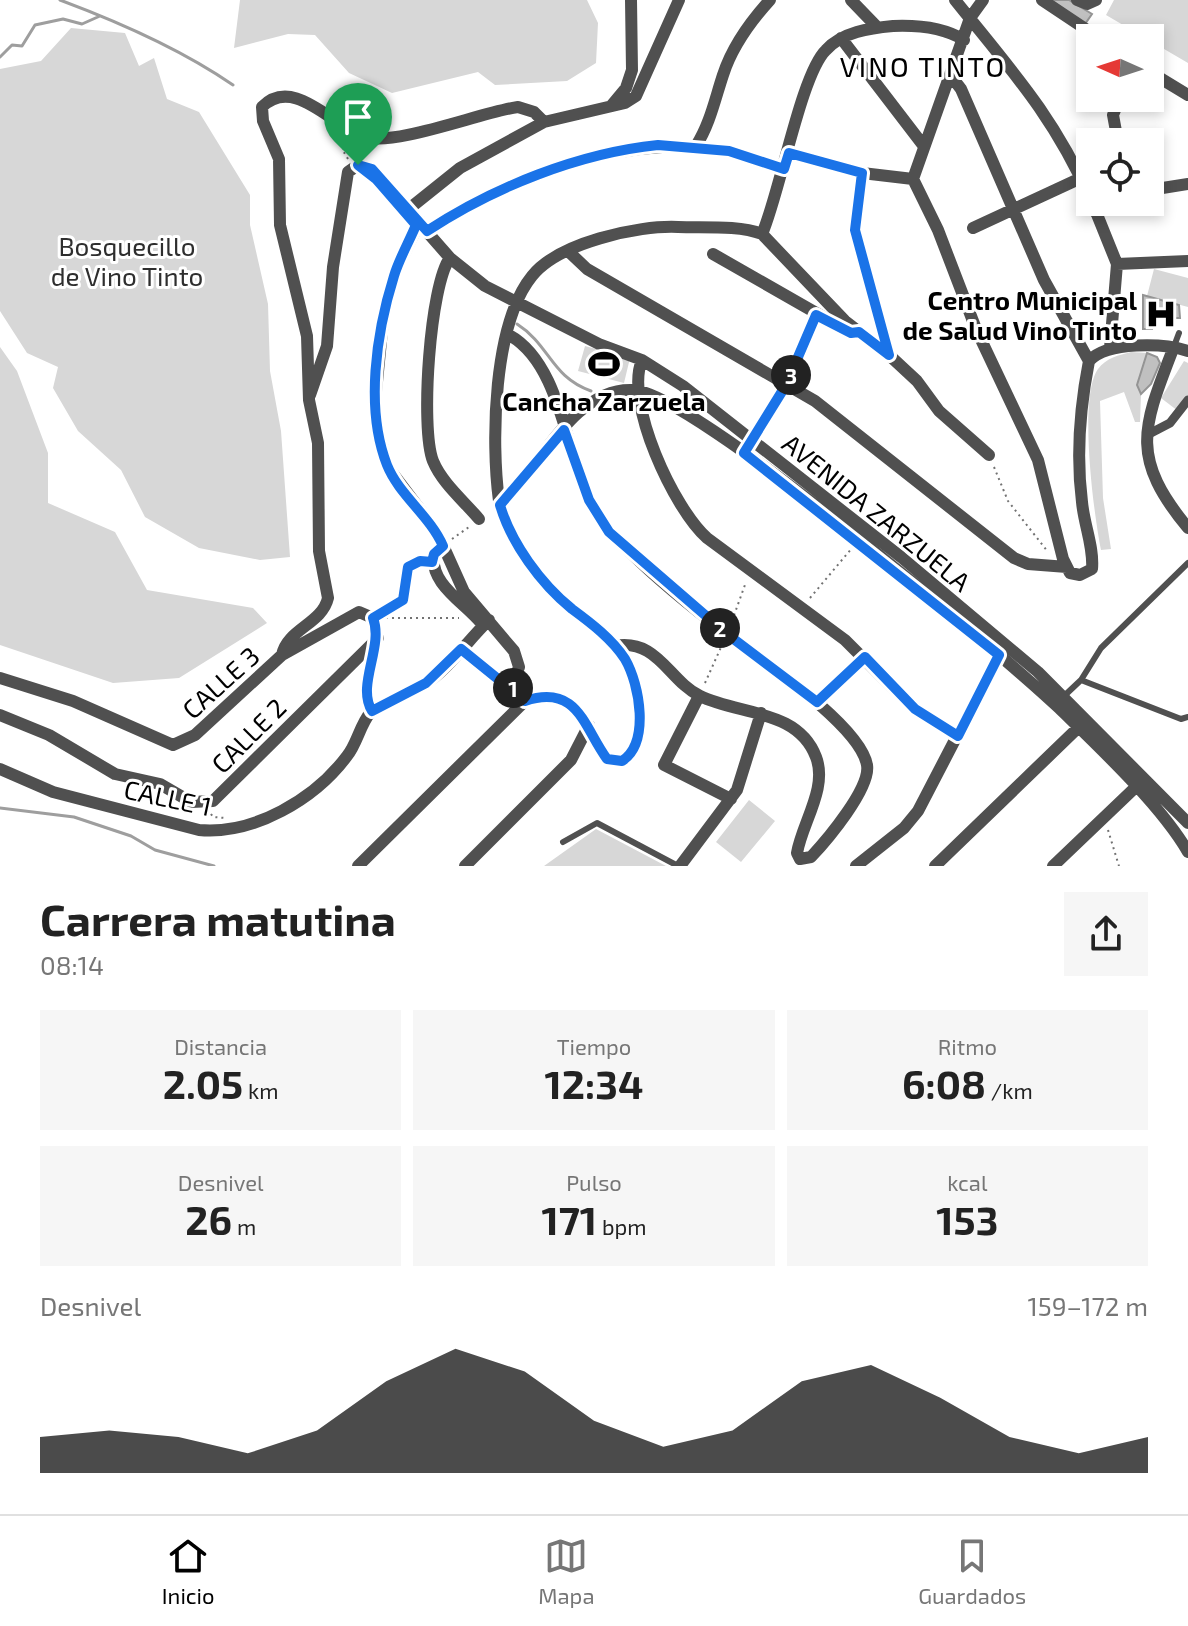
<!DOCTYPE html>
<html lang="es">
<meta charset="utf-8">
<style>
body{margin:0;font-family:"Exo 2",sans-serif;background:#f6f6f6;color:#222;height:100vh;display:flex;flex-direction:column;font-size:30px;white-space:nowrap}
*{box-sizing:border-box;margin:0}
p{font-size:26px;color:#767676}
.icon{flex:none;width:44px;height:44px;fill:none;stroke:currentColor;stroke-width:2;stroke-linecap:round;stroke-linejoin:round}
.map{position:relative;height:866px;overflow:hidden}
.details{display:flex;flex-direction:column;background:#fff;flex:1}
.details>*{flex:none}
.needle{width:52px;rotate:273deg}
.controls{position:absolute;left:1076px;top:24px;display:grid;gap:16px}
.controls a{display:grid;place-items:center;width:88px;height:88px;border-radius:0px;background:#fff;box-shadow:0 4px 12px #0003;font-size:40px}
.pin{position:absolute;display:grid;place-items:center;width:68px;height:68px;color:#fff;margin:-82px -34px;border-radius:50% 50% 50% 0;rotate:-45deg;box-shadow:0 0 8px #0007}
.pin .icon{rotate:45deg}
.km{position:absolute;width:40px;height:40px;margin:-20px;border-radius:50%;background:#222;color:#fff;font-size:22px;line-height:40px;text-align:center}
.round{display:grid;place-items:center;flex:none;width:84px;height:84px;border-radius:0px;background:#f6f6f6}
.overview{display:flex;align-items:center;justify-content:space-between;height:136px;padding:0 40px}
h1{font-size:44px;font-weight:700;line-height:60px}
.figures{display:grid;grid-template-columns:repeat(3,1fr);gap:12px;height:136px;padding:8px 40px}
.figures div{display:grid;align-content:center;border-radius:0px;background:#f6f6f6;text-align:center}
.figures b{font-size:40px;font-weight:700}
.figures small{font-size:22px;font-weight:400}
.figures p{font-size:22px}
.chart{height:224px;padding:16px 40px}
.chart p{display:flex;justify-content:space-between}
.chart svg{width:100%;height:144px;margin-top:8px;fill:#000;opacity:.7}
.tabs{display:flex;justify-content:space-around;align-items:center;height:112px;border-top:2px solid #e0e0e0;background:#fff;font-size:22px;color:#767676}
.tabs a{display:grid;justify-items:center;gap:4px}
.tabs .selected{color:#000}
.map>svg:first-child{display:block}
.green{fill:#d7d7d7}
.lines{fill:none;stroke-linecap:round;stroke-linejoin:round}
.stream{stroke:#9e9e9e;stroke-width:3}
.building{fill:#c0c0c0;stroke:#949494;stroke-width:2}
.path{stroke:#727272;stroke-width:2;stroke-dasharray:2 4;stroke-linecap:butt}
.service{stroke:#505050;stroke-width:6}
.pedestrian{stroke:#505050;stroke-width:9}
.minor{stroke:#505050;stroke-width:12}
.route-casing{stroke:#fff;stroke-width:16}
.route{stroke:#1a73e8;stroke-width:10}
.labels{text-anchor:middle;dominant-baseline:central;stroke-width:6;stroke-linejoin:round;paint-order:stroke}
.park-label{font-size:26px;fill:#2e2e2e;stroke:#fff}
.poi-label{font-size:26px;font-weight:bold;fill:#000;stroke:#fff;text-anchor:end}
.street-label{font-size:26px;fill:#000;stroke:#fff}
.neighbourhood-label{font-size:28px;letter-spacing:2px;fill:#000;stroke:#fff}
</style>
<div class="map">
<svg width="1188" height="866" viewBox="0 0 1188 866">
<rect width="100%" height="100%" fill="#fff"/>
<path class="green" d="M 240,0 L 587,0 L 598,23 L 596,63 L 567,81 L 495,85 L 478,72 L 392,93 L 349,73 L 315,35 L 288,34 L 234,48 Z
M 1114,0 L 1188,0 L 1188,63 L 1106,15 Z
M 71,28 L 125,33 L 139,66 L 154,58 L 167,99 L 199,112 L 250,195 L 250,225 L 268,304 L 270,371 L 281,431 L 290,557 L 260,560 L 199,548 L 145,517 L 121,470 L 78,431 L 53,388 L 58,367 L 27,353 L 0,311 L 0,69 L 41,61 Z
M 1154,269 L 1188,278 L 1188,307 L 1147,296 Z
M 585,346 L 630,358 L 624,383 L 578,371 Z
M 0,347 L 17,371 L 48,453 L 48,503 L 115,532 L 147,590 L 253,608 L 267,623 L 179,678 L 113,683 L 0,645 Z
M 1131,352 L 1147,353 L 1137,385 L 1141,394 L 1140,422 L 1135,422 L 1124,392 L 1100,401 L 1103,498 L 1111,549 L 1101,550 C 1094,515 1078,397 1098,369 C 1106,358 1119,355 1131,352 Z
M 1184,361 L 1188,363 L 1188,395 L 1178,411 L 1161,398 Z
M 749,800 L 775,821 L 741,862 L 716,842 Z
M 596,829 L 666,866 L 544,866 Z"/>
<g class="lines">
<path class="stream" d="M 60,0 C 119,22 181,49 233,85
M 0,57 L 12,45 L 22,46 L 35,25 L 63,19 L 82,24 L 100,16
M 517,324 C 550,345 551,377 591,391
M 0,808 L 74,817 L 131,836 L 155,850 L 214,866"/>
</g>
<path class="building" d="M 1051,0 L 1069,0 L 1092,14 L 1085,24 Z
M 1143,295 L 1179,305 L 1180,318 L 1151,318 L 1152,329 L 1143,329 Z
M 1147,353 L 1157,357 L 1160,363 L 1151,384 L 1141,394 L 1137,385 Z"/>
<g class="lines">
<path class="path" d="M 709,148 L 772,165
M 798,156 L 850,170
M 348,159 L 342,149 L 350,144
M 791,373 L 813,324
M 994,467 L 1008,501 L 1048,552
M 452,539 L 469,527
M 810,598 L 852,548
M 385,612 L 403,600 L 408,567 L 420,561
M 386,618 L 459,618
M 732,621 L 746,582
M 705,683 L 722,645
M 825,695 L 855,666
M 904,698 L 946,729
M 211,814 L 213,817 L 225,818
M 1108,830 L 1119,866"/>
<path class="service" d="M 1173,349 L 1179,333
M 1081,680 L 1181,719 L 1188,717
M 1063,697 L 1081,680 L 1101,648 L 1188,563
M 563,842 L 597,823 L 678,866"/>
<path class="pedestrian" d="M 1147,435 L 1170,423 L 1188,400"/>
<path class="minor" d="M 851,0 L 877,27
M 955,0 C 1011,70 1053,115 1090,198
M 983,0 L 970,18 L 913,179 L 938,230 L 976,329 L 1038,460 L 1063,559 L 1070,573 L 1080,575 L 1092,569 C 1094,547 1084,525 1082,502 C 1076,455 1080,407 1089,361 C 1107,341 1164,343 1188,351
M 1042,0 L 1099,38
M 1077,0 L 1087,4 L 1096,0
M 841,38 L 923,145
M 1150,72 L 1188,95
M 951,76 L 961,89 L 1044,280 L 1089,361
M 611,106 L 626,88 L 632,70 L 631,0
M 1118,142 L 1113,115 L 1120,98
M 358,165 L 372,169 L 450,258 L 485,286 L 599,344 L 642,360 L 683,386 L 901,557 L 1038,672 L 1188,823
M 1150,190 L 1188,184
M 1092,202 L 1117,264 L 1110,348
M 410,208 L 460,168 L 544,122 L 625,103 L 636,96 L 679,0
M 1096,213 L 1120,202
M 420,221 L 394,275 L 383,321 L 376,392 L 376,422 L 388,467 L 437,532 L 464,592 L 514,651 L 519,667 L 512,687
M 973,228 L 1081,178
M 427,231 C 505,179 603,144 696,146 C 710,124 715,99 723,75 C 732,47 750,22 770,0
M 762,234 C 780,193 801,74 826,50 C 842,32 870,28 893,26 C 917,25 943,27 964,40
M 762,234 L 845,321 L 889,355 L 917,381 L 939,411 L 989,455
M 569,252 L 587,269 L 815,401 L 1014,558 L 1028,564 L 1067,567
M 713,254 L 853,334
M 450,258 C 430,284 420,428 433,461 C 442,483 464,501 479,519
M 1117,264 L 1188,261
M 509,335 C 560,363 566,451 589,500 C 599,521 614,537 630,552 C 659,581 694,609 727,634 C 760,659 860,725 867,765 C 871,788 827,840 811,857 L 800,859 L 797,853 C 802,823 828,788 816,757 C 798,709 739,715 700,696 C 668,680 658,638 614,646
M 1173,349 C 1143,427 1129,457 1188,528
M 889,355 L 855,230 L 862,173 L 913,179
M 642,360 C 624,402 674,509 707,538 L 845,640 L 894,689
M 310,395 L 327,346 L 333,267 L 348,172 L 358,165
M 748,447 L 786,385
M 500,505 C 538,471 573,387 633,390 C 692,392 1002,654 1059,708 C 1098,746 1161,805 1188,852
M 443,546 L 434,554 C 429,584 465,603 481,623
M 461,649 L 517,693
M 282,655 C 287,629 322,624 328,598 L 319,551 L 318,443 L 309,400 L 307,336 L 280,225 L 279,159 L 263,121 L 262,107 C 294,74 335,129 366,137 C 396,146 482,112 518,107 L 534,112 L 544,122
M 0,678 L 73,701 L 173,745 L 195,735 L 282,655 L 359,612 L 373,618 C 384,648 356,684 372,711
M 699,696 L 664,765 L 731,799
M 0,715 L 49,735 L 115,774 L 160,784 L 191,802 L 213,801 L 378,638
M 0,769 L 53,792 L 199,830 C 254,835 315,799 347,756 C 357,744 360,725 370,713 C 379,703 410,694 424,685 C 449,669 467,641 489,620
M 358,866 L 525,701 C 578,682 583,728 607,759 L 622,761 C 650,743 640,686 625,660 C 612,637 588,623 569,605 C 541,580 504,539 499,501 C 491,442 493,324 532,276 C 558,243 638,225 678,227 C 704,228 738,225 762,234
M 465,866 L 571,760 L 589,725
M 680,866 L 737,790 L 761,713
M 856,866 L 904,828 L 918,811 L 999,655
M 935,866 L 1082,724
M 1053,866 L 1140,783"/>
</g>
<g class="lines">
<defs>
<path id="route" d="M 658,145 L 729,151 L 784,169 L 789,153 L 862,173 L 855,230 L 889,355 L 859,332 L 851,333 L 816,315 L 786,385 L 744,453 L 999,655 L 958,736 L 915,709 L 865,657 L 817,702 L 727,634 L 609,532 L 589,500 L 564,430 L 500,505 C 511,543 541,584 572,609 C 591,623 612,639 625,659 C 640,685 650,743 622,761 L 607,759 C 584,728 578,683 525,701 L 461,649 L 426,683 L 372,711 C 356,685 384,647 373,618 L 403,600 L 408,567 L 420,561 L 432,562 L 434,554 L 443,546 C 430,516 399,495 387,465 C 365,409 376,333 394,276 C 399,259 409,242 416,225 L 376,179 L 358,165 L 372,169 L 427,231 C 494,187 579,153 658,145 Z"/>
</defs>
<use href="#route" class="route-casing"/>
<use href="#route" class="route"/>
</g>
<defs>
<symbol id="hospital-bare" viewBox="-9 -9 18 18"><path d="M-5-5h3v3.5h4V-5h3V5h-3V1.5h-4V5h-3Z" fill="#000" stroke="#fff" stroke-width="2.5" paint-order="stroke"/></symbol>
<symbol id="stadium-bare" viewBox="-9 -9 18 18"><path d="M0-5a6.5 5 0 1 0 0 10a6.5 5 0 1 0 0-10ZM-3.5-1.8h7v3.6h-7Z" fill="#000" stroke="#fff" stroke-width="2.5" paint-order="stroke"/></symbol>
</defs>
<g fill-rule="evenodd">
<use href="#hospital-bare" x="1139" y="292" width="44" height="44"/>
<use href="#stadium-bare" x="582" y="342" width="44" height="44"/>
</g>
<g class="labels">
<g class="park-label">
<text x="127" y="245">Bosquecillo<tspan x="127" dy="30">de Vino Tinto</tspan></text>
</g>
<g class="poi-label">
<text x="1137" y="299">Centro Municipal<tspan x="1137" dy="30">de Salud Vino Tinto</tspan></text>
<text x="604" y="400" text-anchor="middle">Cancha Zarzuela</text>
</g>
<g class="street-label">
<text transform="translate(877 512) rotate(39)">AVENIDA ZARZUELA</text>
<text transform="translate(220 682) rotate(-42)">CALLE 3</text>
<text transform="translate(248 735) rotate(-45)">CALLE 2</text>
<text transform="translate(168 797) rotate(12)">CALLE 1</text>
</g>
<g class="neighbourhood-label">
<text x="923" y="66">VINO TINTO</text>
</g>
</g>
</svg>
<div class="controls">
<a><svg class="needle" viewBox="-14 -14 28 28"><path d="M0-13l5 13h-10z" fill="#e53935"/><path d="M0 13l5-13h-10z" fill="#767676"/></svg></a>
<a><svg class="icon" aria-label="locate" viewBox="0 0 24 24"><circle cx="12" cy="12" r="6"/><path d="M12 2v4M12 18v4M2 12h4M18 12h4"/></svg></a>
</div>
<div class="pin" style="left:358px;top:165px;background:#1e9e55"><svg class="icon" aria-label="arrive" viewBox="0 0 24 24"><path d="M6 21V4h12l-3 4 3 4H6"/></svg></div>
<b class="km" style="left:513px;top:688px">1</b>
<b class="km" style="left:720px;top:628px">2</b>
<b class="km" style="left:791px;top:375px">3</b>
</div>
<section class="details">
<div class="overview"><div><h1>Carrera matutina</h1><p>08:14</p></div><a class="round"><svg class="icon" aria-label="share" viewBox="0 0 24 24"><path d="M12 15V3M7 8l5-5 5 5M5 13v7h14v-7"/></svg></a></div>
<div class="figures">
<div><p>Distancia</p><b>2.05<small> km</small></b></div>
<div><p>Tiempo</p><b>12:34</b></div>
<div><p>Ritmo</p><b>6:08<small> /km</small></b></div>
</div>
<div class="figures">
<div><p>Desnivel</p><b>26<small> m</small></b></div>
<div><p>Pulso</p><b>171<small> bpm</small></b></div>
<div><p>kcal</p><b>153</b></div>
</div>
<div class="chart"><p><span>Desnivel</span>159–172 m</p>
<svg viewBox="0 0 160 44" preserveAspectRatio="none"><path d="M0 44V33L10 31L20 33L30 38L40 31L50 16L60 6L70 13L80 28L90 36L100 31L110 16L120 11L130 21L140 33L150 38L160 33V44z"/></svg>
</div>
</section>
<nav class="tabs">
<a class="selected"><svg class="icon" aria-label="home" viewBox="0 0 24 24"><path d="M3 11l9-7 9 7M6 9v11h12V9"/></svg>Inicio</a>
<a><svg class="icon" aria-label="map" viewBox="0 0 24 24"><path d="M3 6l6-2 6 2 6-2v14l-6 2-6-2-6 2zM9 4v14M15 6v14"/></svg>Mapa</a>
<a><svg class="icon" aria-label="saved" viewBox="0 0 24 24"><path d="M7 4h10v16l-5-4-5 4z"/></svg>Guardados</a>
</nav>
